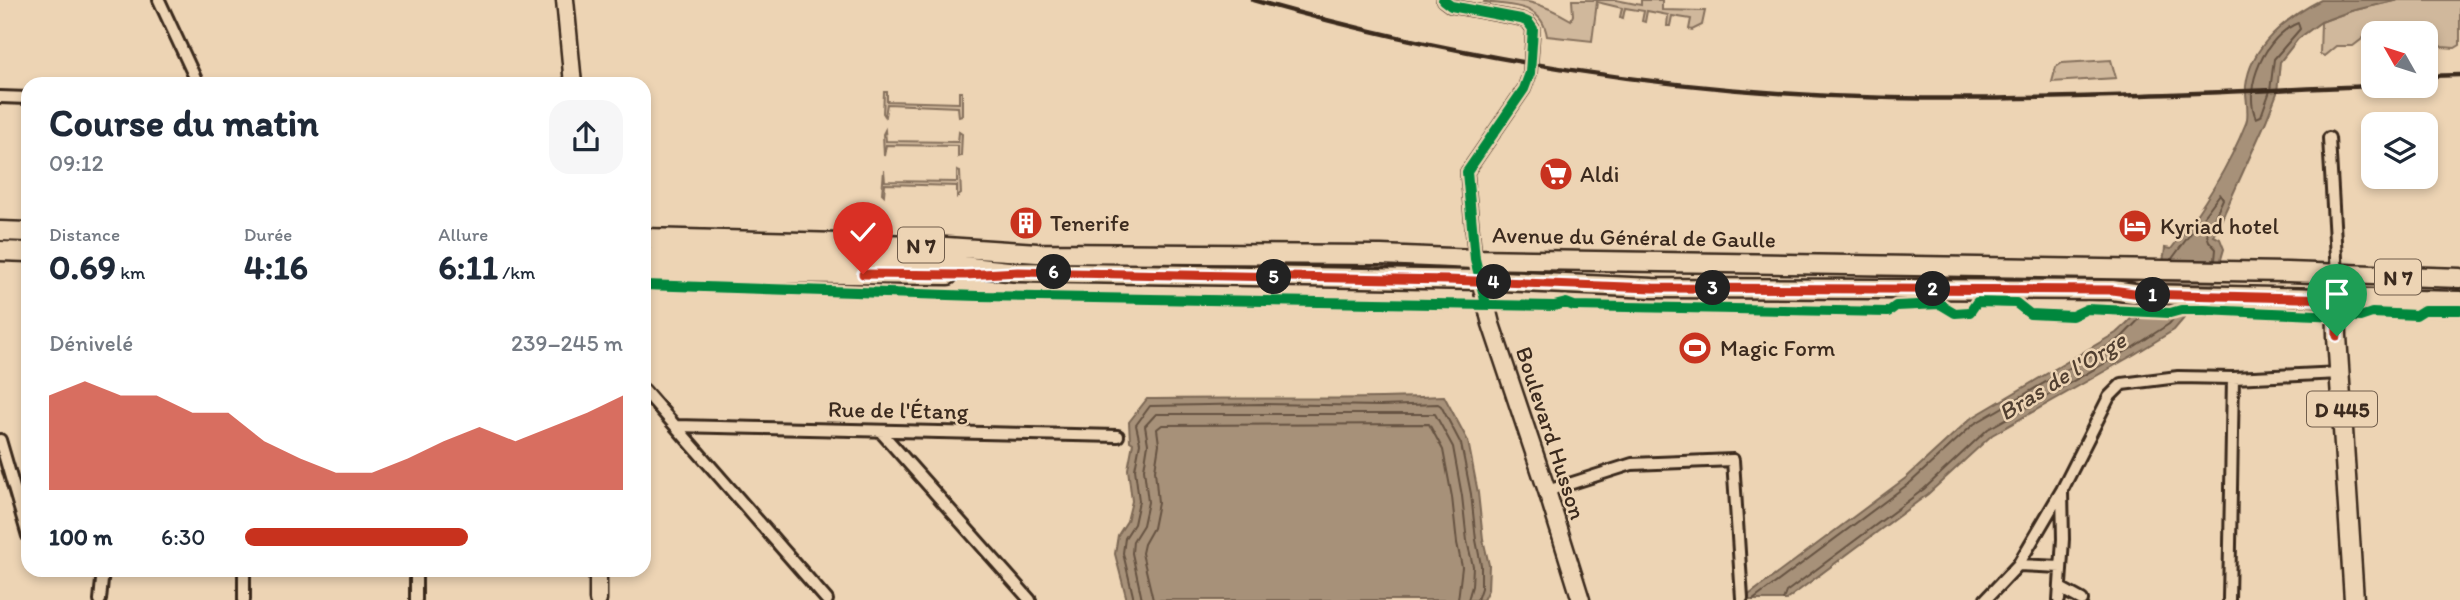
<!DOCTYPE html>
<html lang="fr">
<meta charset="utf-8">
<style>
body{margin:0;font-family:Itim,sans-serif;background:#f6f6f7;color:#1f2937;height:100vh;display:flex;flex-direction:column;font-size:26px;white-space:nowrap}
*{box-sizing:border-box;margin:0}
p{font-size:23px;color:#747a83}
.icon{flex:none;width:38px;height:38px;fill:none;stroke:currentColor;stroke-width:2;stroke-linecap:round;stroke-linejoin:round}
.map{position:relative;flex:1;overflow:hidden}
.details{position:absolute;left:21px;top:77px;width:630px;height:500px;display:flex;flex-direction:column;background:#fff;border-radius:21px;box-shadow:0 4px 10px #0003}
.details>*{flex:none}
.needle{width:46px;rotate:309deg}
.tools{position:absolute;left:2361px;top:21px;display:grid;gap:14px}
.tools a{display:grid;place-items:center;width:77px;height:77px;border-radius:14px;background:#fff;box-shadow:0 4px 10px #0003;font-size:35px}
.pin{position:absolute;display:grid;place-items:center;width:60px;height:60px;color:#fff;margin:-72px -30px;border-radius:50% 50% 50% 0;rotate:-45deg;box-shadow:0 0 7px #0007}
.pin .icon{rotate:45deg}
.km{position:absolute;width:35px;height:35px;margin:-18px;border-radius:50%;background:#222;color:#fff;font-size:19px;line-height:35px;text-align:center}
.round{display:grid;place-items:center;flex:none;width:74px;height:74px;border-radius:21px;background:#f6f6f7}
.head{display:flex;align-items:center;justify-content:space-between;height:119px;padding:0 28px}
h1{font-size:38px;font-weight:700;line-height:52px}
.metrics{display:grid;grid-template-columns:repeat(3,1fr);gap:10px;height:119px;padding:7px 28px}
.metrics div{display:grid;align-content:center}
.metrics b{font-size:35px;font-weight:700}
.metrics small{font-size:19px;font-weight:400}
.metrics p{font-size:19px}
.chart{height:196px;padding:14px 28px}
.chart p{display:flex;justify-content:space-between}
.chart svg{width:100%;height:126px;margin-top:7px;fill:#c8321e;opacity:.7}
ul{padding:0 28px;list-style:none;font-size:23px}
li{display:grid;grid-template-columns:112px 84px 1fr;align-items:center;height:52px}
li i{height:18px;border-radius:9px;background:#c8321e}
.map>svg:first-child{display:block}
.green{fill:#d0b89c;stroke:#86715d;stroke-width:2}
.water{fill:#a79179;stroke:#7c6855;stroke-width:2}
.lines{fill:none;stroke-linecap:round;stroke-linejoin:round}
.shore{stroke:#665342;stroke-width:2}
.street-casing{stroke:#3b2a1e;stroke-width:16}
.secondary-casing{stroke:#3b2a1e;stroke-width:21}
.primary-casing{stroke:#3b2a1e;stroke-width:23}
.street{stroke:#edd4b4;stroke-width:10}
.secondary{stroke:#edd4b4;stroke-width:16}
.primary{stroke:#edd4b4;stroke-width:18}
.rail{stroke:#3b2a1e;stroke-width:4.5}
.cycleway-casing{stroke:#edd4b4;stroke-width:15}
.cycleway{stroke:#00873e;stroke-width:10}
.route-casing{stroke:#fff;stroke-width:14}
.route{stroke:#c8321e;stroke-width:9}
.labels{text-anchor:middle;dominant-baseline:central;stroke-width:5;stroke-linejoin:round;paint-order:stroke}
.shield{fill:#edd4b4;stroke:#705d4b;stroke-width:2}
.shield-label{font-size:21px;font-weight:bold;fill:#3b2a1e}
.poi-label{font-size:23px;fill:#3b2a1e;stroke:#edd4b4;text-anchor:start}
.street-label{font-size:23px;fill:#3b2a1e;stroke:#edd4b4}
.water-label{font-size:24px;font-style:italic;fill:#513f30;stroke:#edd4b4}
</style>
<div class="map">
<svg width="2460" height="600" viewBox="0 0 2460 600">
<rect width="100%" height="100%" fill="#edd4b4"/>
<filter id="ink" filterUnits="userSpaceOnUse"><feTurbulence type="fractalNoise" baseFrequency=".0143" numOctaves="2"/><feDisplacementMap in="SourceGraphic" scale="14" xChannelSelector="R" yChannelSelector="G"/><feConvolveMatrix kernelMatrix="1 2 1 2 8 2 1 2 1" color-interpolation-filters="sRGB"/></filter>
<g filter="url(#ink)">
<path class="green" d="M 1485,0 C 1525,0 1537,0 1571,20 L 1573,15 L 1572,0 L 1616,0 L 1641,5 L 1641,0 L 1662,0 L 1662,10 L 1705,11 L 1702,25 L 1692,30 L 1689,29 L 1691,19 L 1672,16 L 1670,26 L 1667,26 L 1668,15 L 1647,11 L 1645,22 L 1642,21 L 1644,11 L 1625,8 L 1623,18 L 1620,17 L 1622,8 L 1597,2 L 1592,41 L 1547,36 C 1542,3 1511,6 1484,2 Z
M 2398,0 L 2460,0 L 2460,45 L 2455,48 L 2442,47 L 2418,30 L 2400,28 L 2370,33 L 2353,46 L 2336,46 L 2324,56 L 2320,54 L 2321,22 L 2351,11 Z
M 2111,60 L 2116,78 L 2052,82 L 2056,67 L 2062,63 Z
M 884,92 L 887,92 L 887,101 L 959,103 L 959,92 L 962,92 L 962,116 L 959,117 L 958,107 L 887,104 L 885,116 L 883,113 Z
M 885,130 L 886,141 L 958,142 L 959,132 L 962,134 L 961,156 L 958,157 L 958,146 L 886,145 L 884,156 L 883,134 Z
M 884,170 L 885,181 L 957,182 L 957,171 L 960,172 L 961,194 L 957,197 L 957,186 L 885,184 L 884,195 L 882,193 Z"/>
<path class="water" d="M 2321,0 L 2398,0 L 2351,11 L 2321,22 L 2298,39 L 2280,62 L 2277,93 L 2266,121 L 2214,236 L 2220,239 L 2224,249 L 2214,283 L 2174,330 L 2135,354 L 1992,435 L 1928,494 L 1786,600 L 1742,600 L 1907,477 L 1970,419 L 2116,333 C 2143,310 2162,284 2165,248 L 2171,249 C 2201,211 2228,168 2246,123 C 2250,113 2245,98 2246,86 C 2250,46 2287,17 2321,0 Z
M 1444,396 L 1468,441 L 1478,493 L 1483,539 L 1489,565 L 1488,590 L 1483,600 L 1127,600 L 1115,554 L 1118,535 L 1127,521 L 1132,501 L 1128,469 L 1133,443 L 1130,441 L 1129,422 L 1147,399 C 1246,397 1345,401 1444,396 Z"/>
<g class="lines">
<path class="shore" d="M 2298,23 L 2300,29 L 2274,59 L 2270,91 L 2261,116 L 2256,118 C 2242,87 2266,35 2298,23 Z
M 2171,260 L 2220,194 L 2223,199 L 2207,235 L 2209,241 L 2216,249 L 2215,260
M 1134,600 L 1123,553 L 1125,538 L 1134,524 L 1139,501 L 1135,469 L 1140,443 L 1136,425 L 1150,406 L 1263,404 L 1381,406 L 1438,404 L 1441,406 L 1461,444 L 1471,494 L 1476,540 L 1481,565 L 1481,588 L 1477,600
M 1142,600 L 1132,553 L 1133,541 L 1143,525 L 1148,502 L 1144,469 L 1148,444 L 1145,426 L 1156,414 L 1435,414 L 1453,447 L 1462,496 L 1467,541 L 1473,566 L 1472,586 L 1468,600
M 1153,600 L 1142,553 L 1144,544 L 1153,528 L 1158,503 L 1155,470 L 1159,444 L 1157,429 L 1162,425 L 1429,424 L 1443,450 L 1452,497 L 1457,543 L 1462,567 L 1458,600
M 1753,600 L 1911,482 L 1974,424 L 2121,338 L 2153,305
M 1783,600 L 1786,592 L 1924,489 L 1988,429 L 2132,348 L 2169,324 L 2185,305"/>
<defs>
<path id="street" d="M 159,0 L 198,84
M 1443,0 L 1451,6 L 1521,19 L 1528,22 L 1533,29 L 1530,73 L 1524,89 L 1467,172 L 1475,259 L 1480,280
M 0,97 L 28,98
M 2329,138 L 2337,275
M 644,390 L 827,600
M 676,426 L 1118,436
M 880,431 L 1030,600
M 0,440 L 28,536
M 1547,491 L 1632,464 L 1733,460 L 1742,598
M 2018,565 L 2061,567
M 244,570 L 244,600
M 416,570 L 416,600
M 2060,588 L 2082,600
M 100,600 L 103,570
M 1985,600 L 2018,565 L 2062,490 L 2109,397 L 2122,384 L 2178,377 L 2233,378 L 2340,373
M 2059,600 L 2063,539 L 2062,491
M 2229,600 L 2233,378"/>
<path id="secondary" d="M 565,0 L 573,84
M 1480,280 L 1491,324 L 1547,491 L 1581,600
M 598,570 L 598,600"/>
<path id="primary" d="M 0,231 L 28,232
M 644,238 L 916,245 L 1037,253 L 1381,255 L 1475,259 L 2287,272 L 2460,278
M 0,251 L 28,252
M 644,256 L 915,260
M 904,260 L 1018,272 L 1480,280 L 1653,288 L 2112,290 L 2141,294 L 2460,301
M 644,272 L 948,275
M 2336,289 L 2337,336 L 2354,600"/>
</defs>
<use href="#street" class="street-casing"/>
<use href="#secondary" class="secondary-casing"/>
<use href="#primary" class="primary-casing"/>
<use href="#street" class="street"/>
<use href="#secondary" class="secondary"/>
<use href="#primary" class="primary"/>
<path class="rail" d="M 1253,0 C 1459,59 1677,94 1891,98 C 2051,101 2213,92 2373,86
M 2426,76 L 2460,75"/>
<defs>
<path id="cycleway" d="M 1443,0 L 1451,6 L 1521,19 L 1528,22 L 1533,29 L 1530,73 L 1524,89 L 1467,172 L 1475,259 L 1486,304
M 644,285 L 978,296 L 1554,306 L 1566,303 L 1574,306 L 1888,312 L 1896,306 L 1940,304 L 1955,313 L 1970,312 L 1977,302 L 2016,303 L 2030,314 L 2072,316 L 2087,309 L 2170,313 L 2181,310 L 2204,310 L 2360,317 L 2372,313 L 2416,315 L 2424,310 L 2460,310"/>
</defs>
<use href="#cycleway" class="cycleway-casing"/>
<use href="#cycleway" class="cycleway"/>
</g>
</g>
<g class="lines" filter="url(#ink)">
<defs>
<path id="route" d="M 863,274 L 965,275 L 1018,272 L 1448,280 L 1653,288 L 2112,290 L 2141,294 L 2336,299 L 2337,336"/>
</defs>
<use href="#route" class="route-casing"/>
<use href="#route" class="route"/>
</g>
<defs>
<symbol id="supermarket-disc" viewBox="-11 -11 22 22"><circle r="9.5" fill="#c8321e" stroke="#edd4b4"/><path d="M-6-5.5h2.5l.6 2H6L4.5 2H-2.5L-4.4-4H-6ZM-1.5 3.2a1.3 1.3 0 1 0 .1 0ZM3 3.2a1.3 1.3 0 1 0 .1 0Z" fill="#fff"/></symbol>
<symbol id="building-disc" viewBox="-11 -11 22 22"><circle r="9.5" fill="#c8321e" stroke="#edd4b4"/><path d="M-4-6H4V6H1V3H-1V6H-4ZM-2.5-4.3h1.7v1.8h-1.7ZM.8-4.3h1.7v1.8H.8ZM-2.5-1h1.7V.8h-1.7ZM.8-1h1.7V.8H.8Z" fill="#fff"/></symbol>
<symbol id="hotel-disc" viewBox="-11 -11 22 22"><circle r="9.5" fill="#c8321e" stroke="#edd4b4"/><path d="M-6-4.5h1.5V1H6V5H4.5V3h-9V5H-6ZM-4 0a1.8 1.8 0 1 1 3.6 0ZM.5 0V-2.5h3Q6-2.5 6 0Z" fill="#fff"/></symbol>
<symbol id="stadium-disc" viewBox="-11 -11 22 22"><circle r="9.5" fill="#c8321e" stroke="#edd4b4"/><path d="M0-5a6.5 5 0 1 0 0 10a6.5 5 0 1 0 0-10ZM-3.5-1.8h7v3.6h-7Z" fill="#fff"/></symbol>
</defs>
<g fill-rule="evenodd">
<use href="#supermarket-disc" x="1537" y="155" width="38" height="38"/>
<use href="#building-disc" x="1007" y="204" width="38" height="38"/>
<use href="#hotel-disc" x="2116" y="207" width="38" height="38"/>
<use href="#stadium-disc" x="1676" y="329" width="38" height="38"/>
</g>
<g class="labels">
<g class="shield">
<rect x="898" y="227.5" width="46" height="35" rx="5"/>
<rect x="2375" y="259.5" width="46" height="35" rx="5"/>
<rect x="2307" y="391.5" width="70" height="35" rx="5"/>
</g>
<g class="shield-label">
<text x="921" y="245">N 7</text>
<text x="2398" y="277">N 7</text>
<text x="2342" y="409">D 445</text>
</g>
<g class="poi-label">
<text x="1580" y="174">Aldi</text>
<text x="1050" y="223">Tenerife</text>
<text x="2160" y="226">Kyriad hotel</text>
<text x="1720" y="348">Magic Form</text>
</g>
<g class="street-label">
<text transform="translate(1634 237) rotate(1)">Avenue du Général de Gaulle</text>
<text transform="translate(898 410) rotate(1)">Rue de l'Étang</text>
<text transform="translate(1551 433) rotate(72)">Boulevard Husson</text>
</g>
<g class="water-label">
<text transform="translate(2062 376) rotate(-32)">Bras de l'Orge</text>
</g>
</g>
</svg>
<div class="tools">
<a><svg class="needle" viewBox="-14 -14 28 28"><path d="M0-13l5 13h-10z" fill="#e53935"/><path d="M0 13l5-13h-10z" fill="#747a83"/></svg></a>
<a><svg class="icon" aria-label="layers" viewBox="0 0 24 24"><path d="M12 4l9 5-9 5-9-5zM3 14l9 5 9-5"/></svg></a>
</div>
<div class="pin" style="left:2337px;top:336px;background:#1e9e55"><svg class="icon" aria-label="arrive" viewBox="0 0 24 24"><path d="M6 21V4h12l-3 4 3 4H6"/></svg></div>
<div class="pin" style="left:863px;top:274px;background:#d93025"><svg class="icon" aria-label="check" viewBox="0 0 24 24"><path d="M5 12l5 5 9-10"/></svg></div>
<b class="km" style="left:2153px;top:295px">1</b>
<b class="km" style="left:1933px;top:289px">2</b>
<b class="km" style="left:1713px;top:288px">3</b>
<b class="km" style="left:1494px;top:282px">4</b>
<b class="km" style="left:1274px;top:277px">5</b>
<b class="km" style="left:1054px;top:272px">6</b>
<section class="details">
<div class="head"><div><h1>Course du matin</h1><p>09:12</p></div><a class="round"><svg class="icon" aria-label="share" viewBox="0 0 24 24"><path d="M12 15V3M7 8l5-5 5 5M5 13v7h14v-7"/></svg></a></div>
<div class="metrics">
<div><p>Distance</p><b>0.69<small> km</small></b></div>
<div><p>Durée</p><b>4:16</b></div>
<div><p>Allure</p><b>6:11<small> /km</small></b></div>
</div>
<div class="chart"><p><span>Dénivelé</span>239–245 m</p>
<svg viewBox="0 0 160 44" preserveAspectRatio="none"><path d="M0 44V11L10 6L20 11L30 11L40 17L50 17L60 27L70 33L80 38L90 38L100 33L110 27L120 22L130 27L140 22L150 17L160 11V44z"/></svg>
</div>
<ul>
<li><b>100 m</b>6:30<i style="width:59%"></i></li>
</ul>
</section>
</div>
